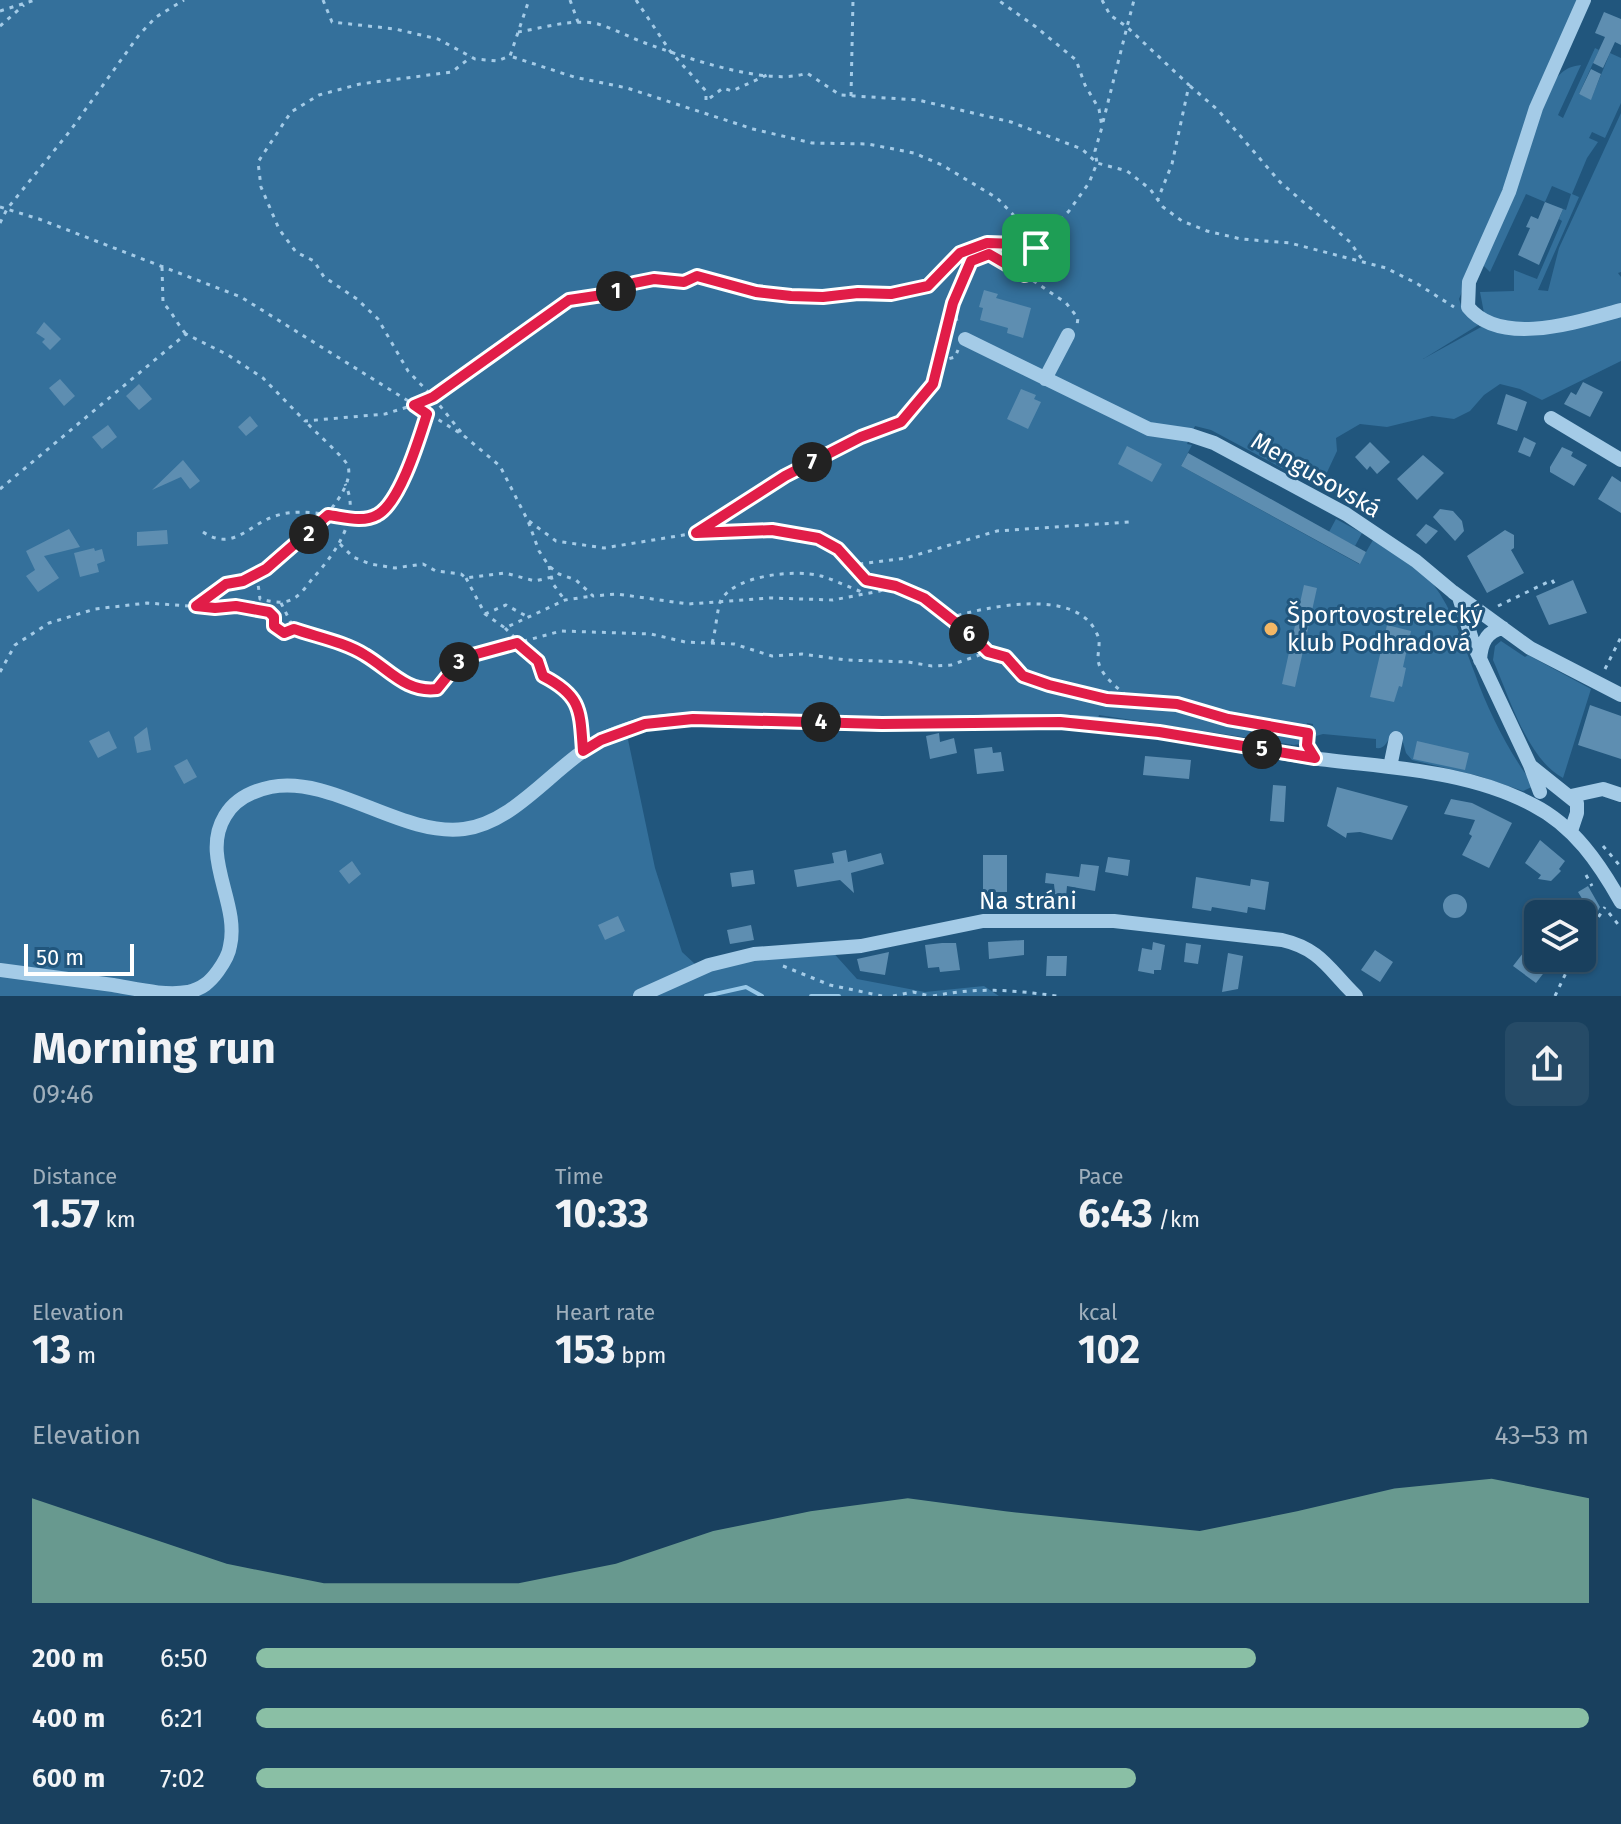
<!DOCTYPE html>
<meta charset="utf-8">
<style>
body{margin:0;font-family:"Fira Sans",sans-serif;background:#264b67;color:#f1f3f6;height:100vh;display:flex;flex-direction:column;font-size:30px;white-space:nowrap}
*{box-sizing:border-box;margin:0}
p{font-size:26px;color:#9fafbc}
.icon{flex:none;width:44px;height:44px;fill:none;stroke:currentColor;stroke-width:2;stroke-linecap:round;stroke-linejoin:round}
.map{position:relative;height:996px;overflow:hidden}
.drawer{display:flex;flex-direction:column;background:#19405e;flex:1}
.drawer>*{flex:none}
.buttons{position:absolute;left:1524px;top:900px;display:grid;gap:16px}
.buttons a{display:grid;place-items:center;width:72px;height:72px;border-radius:12px;background:#19405e;box-shadow:0 2px 6px #0004,0 0 0 2px #375973;font-size:40px}
.scale{position:absolute;left:24px;bottom:20px;width:110px;box-sizing:border-box;padding-left:8px;border:4px solid #fff;border-top:0;font-size:22px;line-height:28px;white-space:nowrap;color:#fff;-webkit-text-stroke:6px #21567d;paint-order:stroke}
.pin{position:absolute;display:grid;place-items:center;width:68px;height:68px;color:#fff;margin:-34px;border-radius:16px;box-shadow:0 4px 12px #0006}
.km{position:absolute;width:40px;height:40px;margin:-20px;border-radius:50%;background:#222;color:#fff;font-size:22px;line-height:40px;text-align:center}
.round{display:grid;place-items:center;flex:none;width:84px;height:84px;border-radius:12px;background:#264b67}
.overview{display:flex;align-items:center;justify-content:space-between;height:136px;padding:0 32px}
h1{font-size:44px;font-weight:700;line-height:60px}
.figures{display:grid;grid-template-columns:repeat(3,1fr);gap:12px;height:136px;padding:8px 32px}
.figures div{display:grid;align-content:center}
.figures b{font-size:40px;font-weight:700}
.figures small{font-size:22px;font-weight:400}
.figures p{font-size:22px}
.chart{height:224px;padding:16px 32px}
.chart p{display:flex;justify-content:space-between}
.chart svg{width:100%;height:144px;margin-top:8px;fill:#8abfa5;opacity:.7}
ul{padding:0 32px;list-style:none;font-size:26px}
li{display:grid;grid-template-columns:128px 96px 1fr;align-items:center;height:60px}
li i{height:20px;border-radius:10px;background:#8abfa5}
.map>svg:first-child{display:block}
.green{fill:#34709b}
.lines{fill:none;stroke-linecap:round;stroke-linejoin:round}
.stream{stroke:#98c8e8;stroke-width:4}
.building{fill:#5e8eb1}
.path{stroke:#a4cbe7;stroke-width:3;stroke-dasharray:4 6;stroke-linecap:butt}
.minor{stroke:#a4cbe7;stroke-width:14}
.route-casing{stroke:#fff;stroke-width:16}
.route{stroke:#e11d48;stroke-width:10}
.poi-dot{fill:#f3b765;stroke:#21567d;stroke-width:3}
.labels{text-anchor:middle;dominant-baseline:central;stroke-width:6;stroke-linejoin:round;paint-order:stroke}
.street-label{font-size:24px;fill:#fff;stroke:#21567d}
.poi-label{font-size:24px;fill:#fff;stroke:#21567d;text-anchor:start}
</style>
<div class="map">
<svg width="1621" height="996" viewBox="0 0 1621 996">
<rect width="100%" height="100%" fill="#21567d"/>
<path class="green" d="M 0,0 L 1579,0 L 1459,299 L 1463,311 L 1480,324 L 1423,359 L 1483,326 L 1504,330 L 1621,313 L 1621,361 L 1542,400 L 1520,389 L 1500,384 L 1484,395 L 1470,411 L 1454,419 L 1432,416 L 1387,427 L 1360,424 L 1336,438 L 1337,451 L 1322,483 L 1315,486 L 1211,430 L 1195,426 L 1187,444 L 1192,445 L 1181,466 L 1359,564 L 1373,540 C 1394,552 1417,564 1433,584 C 1453,610 1463,643 1475,674 C 1488,711 1509,752 1532,783 L 1532,787 L 1523,791 L 1479,776 L 1412,760 L 1406,753 L 1402,739 L 1390,737 C 1386,744 1384,749 1376,748 L 1376,739 L 1323,734 L 1316,736 L 1311,744 L 1313,724 L 1307,723 L 1300,744 L 1294,745 L 1099,715 L 1097,723 L 693,719 L 626,730 L 655,868 L 682,952 L 695,964 L 829,948 L 857,979 L 925,992 L 984,986 L 999,996 L 0,996 Z
M 1595,48 L 1599,50 L 1579,94 L 1591,99 L 1610,53 L 1621,58 L 1621,103 L 1605,138 L 1592,132 L 1589,138 L 1598,142 L 1587,158 L 1572,194 L 1579,197 L 1538,290 L 1548,291 L 1559,248 L 1621,113 L 1621,272 L 1618,273 L 1621,277 L 1621,305 C 1582,318 1521,337 1484,313 L 1480,292 L 1514,291 L 1514,270 L 1537,279 L 1562,221 L 1559,219 L 1563,209 L 1566,210 L 1571,194 L 1552,186 L 1545,202 L 1526,194 L 1490,272 L 1484,266 L 1483,260 L 1549,88 C 1558,75 1564,67 1581,65 L 1558,115 L 1563,118 Z
M 1336,519 L 1362,533 L 1355,546 L 1329,532 Z
M 1501,641 L 1525,657 L 1528,655 L 1591,689 L 1563,778 C 1527,759 1509,696 1493,660 L 1495,646 Z"/>
<g class="lines">
<path class="stream" d="M 706,996 L 746,987 L 762,996
M 811,996 L 839,996"/>
</g>
<path class="building" d="M 1604,12 L 1621,19 L 1621,45 L 1615,42 L 1603,68 L 1593,63 L 1605,37 L 1595,33 Z
M 1591,69 L 1601,74 L 1591,100 L 1579,94 Z
M 1545,202 L 1563,209 L 1539,265 L 1518,255 L 1530,228 L 1526,227 L 1531,216 L 1538,219 Z
M 984,290 L 998,294 L 996,298 L 1031,308 L 1023,338 L 1007,333 L 1008,328 L 980,320 L 983,308 L 979,307 Z
M 44,322 L 61,339 L 50,350 L 42,342 L 45,339 L 36,333 Z
M 60,379 L 75,396 L 64,406 L 49,388 Z
M 1583,382 L 1603,392 L 1590,417 L 1564,404 L 1571,392 L 1576,395 Z
M 139,384 L 152,399 L 139,410 L 126,396 Z
M 1021,389 L 1036,395 L 1034,399 L 1041,402 L 1028,429 L 1007,419 Z
M 1506,394 L 1527,402 L 1517,431 L 1497,424 Z
M 250,416 L 258,426 L 246,436 L 238,427 Z
M 108,425 L 117,437 L 102,449 L 92,437 Z
M 1524,437 L 1536,443 L 1530,457 L 1518,452 Z
M 1370,442 L 1390,462 L 1377,474 L 1370,466 L 1367,470 L 1355,457 Z
M 1127,446 L 1162,464 L 1152,482 L 1118,464 Z
M 1562,447 L 1573,452 L 1571,456 L 1587,465 L 1574,486 L 1550,472 L 1550,467 Z
M 1188,453 L 1366,552 L 1360,564 L 1181,466 Z
M 1423,455 L 1444,473 L 1417,500 L 1397,479 Z
M 183,460 L 200,481 L 190,489 L 181,477 L 152,490 Z
M 1612,476 L 1621,482 L 1621,513 L 1598,499 Z
M 1440,509 L 1453,511 L 1462,521 L 1464,531 L 1455,541 L 1433,517 Z
M 1426,524 L 1438,531 L 1426,544 L 1416,535 Z
M 69,529 L 80,547 L 44,556 L 59,578 L 38,592 L 26,576 L 35,570 L 26,551 Z
M 167,530 L 168,544 L 137,546 L 137,532 Z
M 1505,530 L 1514,535 L 1514,548 L 1511,550 L 1524,573 L 1487,593 L 1467,556 Z
M 94,548 L 95,551 L 102,549 L 105,561 L 97,564 L 99,572 L 80,577 L 74,553 Z
M 1573,580 L 1587,613 L 1549,625 L 1536,596 Z
M 1304,585 L 1317,588 L 1295,687 L 1282,684 Z
M 1387,625 L 1411,631 L 1403,667 L 1406,668 L 1402,687 L 1399,686 L 1394,702 L 1370,697 Z
M 1590,705 L 1621,716 L 1621,759 L 1578,745 Z
M 147,727 L 151,750 L 137,753 L 134,737 Z
M 109,731 L 117,748 L 98,758 L 89,741 Z
M 939,733 L 940,742 L 954,738 L 957,753 L 930,759 L 926,736 Z
M 1417,741 L 1469,753 L 1465,770 L 1413,759 Z
M 992,747 L 993,753 L 1001,752 L 1004,771 L 977,774 L 974,749 Z
M 1145,756 L 1191,760 L 1189,779 L 1143,775 Z
M 187,759 L 197,777 L 184,784 L 174,766 Z
M 1273,785 L 1286,786 L 1284,822 L 1270,821 Z
M 1337,787 L 1408,806 L 1392,840 L 1360,832 L 1347,833 L 1346,838 L 1327,826 Z
M 1451,799 L 1472,803 L 1512,823 L 1489,868 L 1462,855 L 1472,836 L 1469,834 L 1475,820 L 1444,814 Z
M 1540,840 L 1565,861 L 1559,869 L 1561,871 L 1551,881 L 1538,879 L 1541,875 L 1525,863 Z
M 846,850 L 848,862 L 881,853 L 884,864 L 851,873 L 854,893 L 840,880 L 797,887 L 794,870 L 834,863 L 832,853 Z
M 983,855 L 1007,855 L 1007,892 L 983,892 Z
M 1108,857 L 1130,860 L 1128,876 L 1105,872 Z
M 352,861 L 361,874 L 349,884 L 339,871 Z
M 1081,864 L 1099,866 L 1095,891 L 1067,886 L 1066,897 L 1055,894 L 1054,884 L 1045,883 L 1046,873 L 1079,877 Z
M 753,870 L 755,884 L 732,887 L 730,873 Z
M 1196,877 L 1250,886 L 1251,879 L 1269,882 L 1265,910 L 1248,907 L 1247,913 L 1212,907 L 1211,911 L 1192,908 Z
M 1588,886 L 1600,907 L 1594,918 L 1578,892 Z
M1443 906a12 12 0 1 1 24 0a12 12 0 1 1-24 0Z
M 618,916 L 625,931 L 605,940 L 598,925 Z
M 751,925 L 754,940 L 730,944 L 727,930 Z
M 1024,940 L 1024,955 L 989,959 L 988,942 Z
M 1153,942 L 1165,945 L 1161,970 L 1154,970 L 1154,974 L 1138,971 L 1142,948 L 1152,950 Z
M 942,943 L 956,943 L 960,970 L 940,972 L 939,967 L 928,968 L 925,945 Z
M 1186,943 L 1201,945 L 1198,964 L 1184,962 Z
M 1527,948 L 1549,966 L 1536,983 L 1513,966 Z
M 1375,950 L 1393,962 L 1380,982 L 1361,970 Z
M 889,952 L 885,975 L 860,971 L 857,959 Z
M 1228,953 L 1243,956 L 1238,989 L 1222,992 Z
M 1047,956 L 1067,956 L 1066,976 L 1046,976 Z"/>
<g class="lines">
<path class="path" d="M 323,0 L 332,22 L 395,29 L 438,39 L 475,59 L 497,61 L 510,56 L 529,0
M 570,0 L 578,22
M 636,0 L 670,51 L 706,91 L 706,101 L 723,88 L 732,91 L 767,75
M 1102,0 L 1110,15 L 1127,27 L 1134,0
M 0,11 L 35,0
M 0,26 L 24,5
M 518,32 C 543,28 573,18 598,24 C 614,29 629,37 645,43 C 684,57 768,87 807,73 L 840,95 L 918,100 L 1011,122 L 1082,149 L 1097,163 L 1127,171 L 1150,189 L 1163,207 L 1182,221 L 1207,231 L 1241,239 L 1290,243 L 1386,268 L 1416,283 L 1454,307
M 1190,86 L 1218,110 L 1280,182 L 1350,242 L 1364,262
M 851,96 L 853,0
M 1103,122 L 1127,27 L 1189,85 L 1172,164 L 1158,199
M 0,207 L 39,219 L 241,297 L 463,435 L 500,466 L 528,521 L 539,551 L 549,566 L 559,574 L 576,580 L 593,596 L 617,594 L 688,604 L 770,598 L 833,600 L 880,591 L 891,585
M 0,223 L 7,209 L 70,131 L 139,35 L 156,17 L 184,0
M 162,267 L 163,303 C 173,313 177,324 186,334
M 1025,275 L 1066,303 L 1078,318 L 1077,325
M 954,307 L 958,326
M 940,356 L 948,359 L 955,357 L 958,350
M 461,432 L 433,397 L 408,371 L 378,319 L 357,299 L 324,277 L 314,261 L 296,252 L 279,229 L 261,187 L 258,162 L 291,112 L 319,95 L 360,84 L 452,72 L 471,57
M 0,489 L 186,334 L 228,355 L 263,378 L 305,421 L 385,414 L 414,405 L 433,397 L 569,300 L 609,294 L 634,283 L 654,279 L 684,282 L 697,276 L 756,292 L 791,296 L 823,297 L 858,293 L 891,294 L 928,286 L 960,253 L 987,243 L 1019,244 L 1036,248 L 1028,230 L 997,198 L 942,165 L 914,153 L 868,144 L 812,143 L 753,129 L 627,88 L 574,77 L 510,56
M 529,521 L 556,541 L 604,548 L 696,533 L 772,530 L 795,532 L 818,538 L 838,549 L 851,565 L 906,558 L 997,531 L 1129,522
M 203,532 C 233,552 248,525 275,516 C 293,510 312,512 331,515 C 348,518 370,525 384,510 C 407,486 417,445 427,414
M 696,533 L 785,476 L 861,437 L 901,422 L 933,384 L 953,303 L 971,261 L 989,254 L 1025,275 L 1041,239 L 1069,211 L 1089,183 L 1097,163 L 1095,151 L 1102,127 L 1099,109 L 1085,85 L 1076,60 L 1036,27 L 998,0
M 340,544 L 353,557 L 370,564 L 395,568 L 423,564 L 436,571 L 461,574 L 466,578 L 505,573 L 535,581 L 552,577
M 851,565 L 866,580 L 896,586 L 924,598 L 970,634 L 988,652 L 1006,657 L 1023,676 L 1107,699 L 1177,704 L 1228,719 L 1308,733 L 1307,745
M 549,566 L 553,584 L 564,599
M 257,576 L 260,599 C 273,602 285,605 296,597 C 302,593 308,584 313,578 C 334,555 362,517 345,484
M 466,578 L 485,614 L 505,628 L 565,600 L 593,596
M 281,603 L 294,629 C 317,637 344,642 365,655 C 390,669 406,693 437,689 L 462,658 L 561,631 L 651,634 L 685,642 L 734,644 L 772,656 L 802,654 L 846,660 L 908,662 L 932,666 L 951,665 L 988,652
M 196,606 C 205,599 215,589 226,584 C 239,578 254,577 266,569 C 289,554 357,496 348,466 C 346,459 313,430 305,421
M 1498,606 L 1552,580 L 1556,587
M 485,614 L 506,605 L 528,617
M 948,618 C 986,607 1077,586 1097,634 C 1101,642 1098,650 1098,658 C 1098,675 1121,690 1132,701
M 505,628 L 538,661 L 543,676 C 572,691 580,703 582,735
M 712,643 C 716,631 717,608 721,600 C 736,575 795,569 821,576 C 835,580 848,587 862,592
M 1605,669 L 1621,637
M 0,672 L 15,645 L 49,623 L 95,609 L 147,603 L 215,608 L 236,606 L 269,612 L 274,617 L 274,626 L 284,633 L 294,629
M 1603,846 L 1621,867
M 1586,875 L 1592,886
M 1609,913 L 1621,928
M 1582,942 L 1605,907
M 783,966 L 830,985 L 882,996
M 893,996 L 913,992 L 930,996
M 933,996 C 978,987 1012,990 1057,996
M 1555,996 L 1573,958"/>
<path class="minor" d="M 1584,0 L 1536,108 L 1509,192 L 1469,282 L 1468,307 C 1501,348 1580,321 1621,310
M 965,339 L 1149,429 L 1190,435 L 1214,443 L 1346,514 L 1416,561 L 1453,592 L 1530,648 L 1621,695
M 1045,379 L 1068,335
M 1551,418 L 1621,460
M 1459,597 L 1474,646 L 1530,765 L 1540,792
M 1480,660 C 1481,644 1486,631 1503,628
M 1390,767 L 1396,738
M 1532,767 L 1577,803 L 1577,813 L 1571,831
M 1571,796 L 1603,789 L 1621,795
M 0,970 C 38,975 75,980 113,985 C 137,989 164,996 188,992 C 202,989 210,982 218,971 C 223,964 229,954 230,946 C 240,903 200,857 225,816 C 235,799 252,791 271,787 C 332,775 402,837 464,829 C 510,823 545,778 582,752 C 599,739 621,730 642,725 C 675,717 711,720 746,721 C 787,722 828,723 869,724 C 941,726 1015,717 1087,723 C 1163,729 1237,747 1312,758 C 1385,768 1466,769 1533,805 C 1574,826 1599,863 1621,902
M 640,996 L 709,965 L 754,954 L 861,946 L 983,921 L 1114,921 L 1282,940 C 1321,949 1329,970 1356,996"/>
</g>
<g class="lines">
<defs>
<path id="route" d="M 987,243 L 1019,244 L 1036,248 L 1025,275 L 989,254 L 971,261 L 953,303 L 933,384 L 901,422 L 861,437 L 785,476 L 696,533 L 772,530 L 818,538 L 838,549 L 866,580 L 896,586 L 924,598 L 970,634 L 988,652 L 1006,657 L 1023,676 L 1049,685 L 1107,699 L 1177,704 L 1228,719 L 1308,733 L 1307,745 L 1315,758 L 1159,732 L 1060,722 L 882,724 L 693,719 L 645,724 L 601,740 L 583,751 C 580,711 582,696 543,676 L 538,661 L 517,643 L 462,658 L 437,689 C 406,693 389,669 365,655 C 344,642 317,637 294,629 L 284,633 L 274,626 L 274,617 L 269,612 L 236,606 L 215,608 L 196,606 L 226,584 L 243,581 L 266,569 L 328,515 C 344,517 363,523 377,515 C 400,503 419,439 427,414 L 414,405 L 433,397 L 569,300 L 609,294 L 634,283 L 654,279 L 684,282 L 697,276 L 756,292 L 791,296 L 823,297 L 858,293 L 891,294 L 928,286 L 960,253 Z"/>
</defs>
<use href="#route" class="route-casing"/>
<use href="#route" class="route"/>
</g>
<circle class="poi-dot" cx="1271" cy="629" r="8"/>
<g class="labels">
<g class="street-label">
<text transform="translate(1316 475) rotate(30)">Mengusovská</text>
<text x="1028" y="901">Na stráni</text>
</g>
<g class="poi-label">
<text x="1287" y="615">Športovostrelecký<tspan x="1287" dy="28">klub Podhradová</tspan></text>
</g>
</g>
</svg>
<div class="buttons">
<a><svg class="icon" aria-label="layers" viewBox="0 0 24 24"><path d="M12 4l9 5-9 5-9-5zM3 14l9 5 9-5"/></svg></a>
</div>
<div class="scale">50 m</div>
<div class="pin" style="left:1036px;top:248px;background:#1e9e55"><svg class="icon" aria-label="arrive" viewBox="0 0 24 24"><path d="M6 21V4h12l-3 4 3 4H6"/></svg></div>
<b class="km" style="left:616px;top:291px">1</b>
<b class="km" style="left:309px;top:534px">2</b>
<b class="km" style="left:459px;top:662px">3</b>
<b class="km" style="left:821px;top:722px">4</b>
<b class="km" style="left:1262px;top:749px">5</b>
<b class="km" style="left:969px;top:634px">6</b>
<b class="km" style="left:812px;top:462px">7</b>
</div>
<section class="drawer">
<div class="overview"><div><h1>Morning run</h1><p>09:46</p></div><a class="round"><svg class="icon" aria-label="share" viewBox="0 0 24 24"><path d="M12 15V3M7 8l5-5 5 5M5 13v7h14v-7"/></svg></a></div>
<div class="figures">
<div><p>Distance</p><b>1.57<small> km</small></b></div>
<div><p>Time</p><b>10:33</b></div>
<div><p>Pace</p><b>6:43<small> /km</small></b></div>
</div>
<div class="figures">
<div><p>Elevation</p><b>13<small> m</small></b></div>
<div><p>Heart rate</p><b>153<small> bpm</small></b></div>
<div><p>kcal</p><b>102</b></div>
</div>
<div class="chart"><p><span>Elevation</span>43–53 m</p>
<svg viewBox="0 0 160 44" preserveAspectRatio="none"><path d="M0 44V12L10 22L20 32L30 38L40 38L50 38L60 32L70 22L80 16L90 12L100 16L110 19L120 22L130 16L140 9L150 6L160 12V44z"/></svg>
</div>
<ul>
<li><b>200 m</b>6:50<i style="width:75%"></i></li>
<li><b>400 m</b>6:21<i style="width:100%"></i></li>
<li><b>600 m</b>7:02<i style="width:66%"></i></li>
</ul>
</section>
